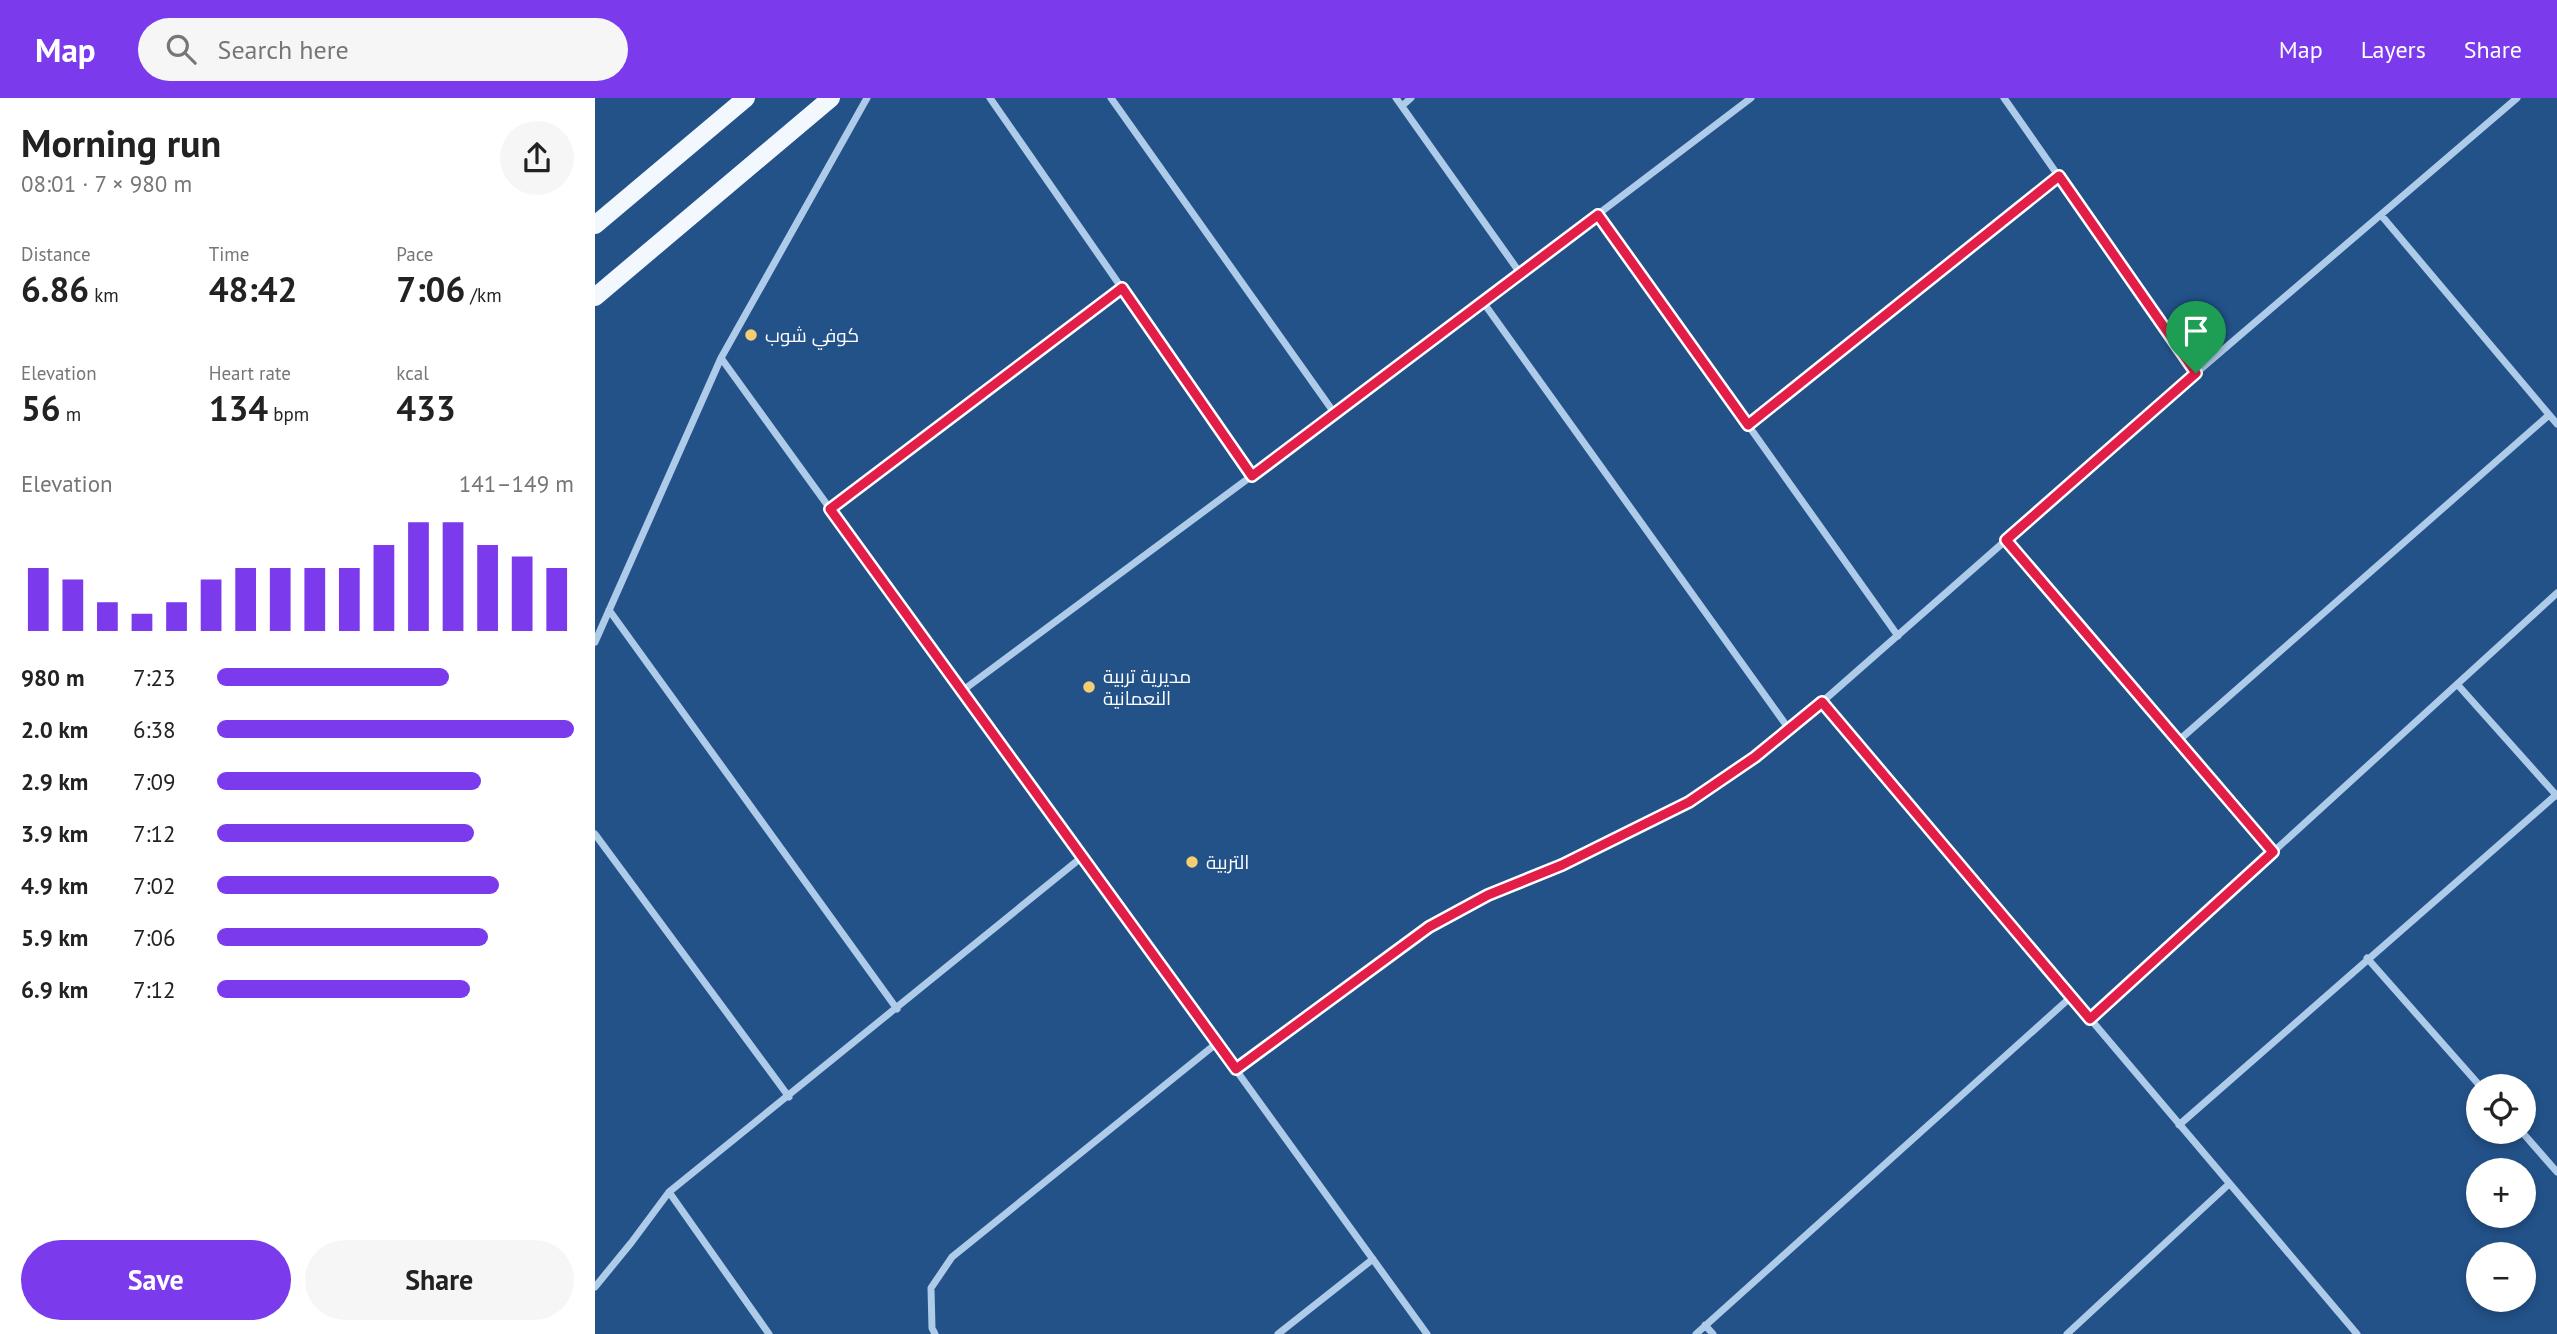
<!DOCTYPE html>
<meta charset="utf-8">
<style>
body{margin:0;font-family:"PT Sans",Cairo,sans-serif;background:#f6f6f6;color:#222;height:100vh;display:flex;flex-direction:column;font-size:26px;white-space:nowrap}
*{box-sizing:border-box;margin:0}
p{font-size:23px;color:#767676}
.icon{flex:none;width:38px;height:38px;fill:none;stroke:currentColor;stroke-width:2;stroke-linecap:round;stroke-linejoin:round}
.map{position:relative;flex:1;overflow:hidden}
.panel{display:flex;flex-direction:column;background:#fff;width:595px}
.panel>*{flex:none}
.tools{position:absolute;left:1871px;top:976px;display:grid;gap:14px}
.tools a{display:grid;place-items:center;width:70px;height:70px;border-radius:50%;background:#fff;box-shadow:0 4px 10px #0003;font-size:35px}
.pin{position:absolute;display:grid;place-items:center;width:60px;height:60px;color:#fff;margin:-72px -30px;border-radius:50% 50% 50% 0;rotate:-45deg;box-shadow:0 0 7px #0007}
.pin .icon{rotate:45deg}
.round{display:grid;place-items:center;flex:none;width:74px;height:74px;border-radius:37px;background:#f6f6f6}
.head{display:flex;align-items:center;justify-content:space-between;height:119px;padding:0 21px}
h1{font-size:38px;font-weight:700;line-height:52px}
.figures{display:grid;grid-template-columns:repeat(3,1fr);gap:10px;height:119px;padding:7px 21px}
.figures div{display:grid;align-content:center}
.figures b{font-size:35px;font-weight:700}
.figures small{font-size:19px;font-weight:400}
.figures p{font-size:19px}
.chart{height:196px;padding:14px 21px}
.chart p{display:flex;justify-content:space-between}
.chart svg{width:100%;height:126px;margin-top:7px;stroke:#7c3aed;stroke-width:6}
.cta{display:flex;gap:14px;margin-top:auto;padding:14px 21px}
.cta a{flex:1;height:80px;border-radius:42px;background:#7c3aed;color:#fff;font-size:28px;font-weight:700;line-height:80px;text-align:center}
.cta a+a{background:#f6f6f6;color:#222}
ul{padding:0 21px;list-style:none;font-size:23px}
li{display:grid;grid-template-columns:112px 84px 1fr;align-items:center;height:52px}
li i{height:18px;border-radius:9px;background:#7c3aed}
header{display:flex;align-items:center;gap:42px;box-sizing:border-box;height:98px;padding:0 35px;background:#7c3aed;color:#fff}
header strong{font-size:33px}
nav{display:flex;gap:38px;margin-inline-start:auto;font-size:24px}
.search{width:490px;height:63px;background:#f6f6f6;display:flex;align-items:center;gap:18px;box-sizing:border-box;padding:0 24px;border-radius:38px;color:#767676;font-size:26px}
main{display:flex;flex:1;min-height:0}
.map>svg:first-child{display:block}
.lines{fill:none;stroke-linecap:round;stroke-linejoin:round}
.street{stroke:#afcbea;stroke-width:7}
.primary{stroke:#f3f8fe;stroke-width:18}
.route-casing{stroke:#fff;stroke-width:14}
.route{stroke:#e11d48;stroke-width:9}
.poi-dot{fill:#f5cd72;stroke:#235289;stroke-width:2.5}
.labels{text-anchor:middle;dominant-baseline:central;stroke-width:5;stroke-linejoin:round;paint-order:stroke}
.poi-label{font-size:19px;fill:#fff;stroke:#235289;text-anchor:start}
</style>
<header>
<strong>Map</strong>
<div class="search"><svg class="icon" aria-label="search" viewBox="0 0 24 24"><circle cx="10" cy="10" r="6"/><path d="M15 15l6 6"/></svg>Search here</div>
<nav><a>Map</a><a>Layers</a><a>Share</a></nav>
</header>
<main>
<section class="panel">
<div class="head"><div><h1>Morning run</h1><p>08:01 · 7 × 980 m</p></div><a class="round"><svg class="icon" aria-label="share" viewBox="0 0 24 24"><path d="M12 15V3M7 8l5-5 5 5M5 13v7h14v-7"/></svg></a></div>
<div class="figures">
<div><p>Distance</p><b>6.86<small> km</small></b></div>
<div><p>Time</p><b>48:42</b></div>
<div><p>Pace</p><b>7:06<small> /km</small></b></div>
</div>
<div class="figures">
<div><p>Elevation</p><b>56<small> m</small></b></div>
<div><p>Heart rate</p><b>134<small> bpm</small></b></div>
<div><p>kcal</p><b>433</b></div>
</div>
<div class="chart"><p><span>Elevation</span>141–149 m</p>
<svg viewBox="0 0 160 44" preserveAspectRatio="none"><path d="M5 44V22M15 44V26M25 44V34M35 44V38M45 44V34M55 44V26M65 44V22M75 44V22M85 44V22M95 44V22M105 44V14M115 44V6M125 44V6M135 44V14M145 44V18M155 44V22"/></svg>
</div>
<ul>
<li><b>980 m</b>7:23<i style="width:65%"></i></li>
<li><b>2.0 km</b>6:38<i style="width:100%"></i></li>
<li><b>2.9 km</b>7:09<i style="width:74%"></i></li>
<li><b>3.9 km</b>7:12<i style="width:72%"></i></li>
<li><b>4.9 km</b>7:02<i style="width:79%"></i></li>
<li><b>5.9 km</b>7:06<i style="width:76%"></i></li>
<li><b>6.9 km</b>7:12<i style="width:71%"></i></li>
</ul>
<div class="cta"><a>Save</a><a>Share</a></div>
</section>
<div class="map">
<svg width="1962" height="1236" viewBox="0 0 1962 1236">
<rect width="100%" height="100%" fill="#235289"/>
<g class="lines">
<path class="street" d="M 395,0 L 657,378
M 516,0 L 740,316
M 801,0 L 925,175
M 1409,0 L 1601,275
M 807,8 L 816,0
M 1003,116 L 1303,538
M 1786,117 L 1962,326
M 888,204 L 1194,631
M 126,260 L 832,1236
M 1153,327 L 1464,78
M 235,411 L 527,190
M 1411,442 L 1678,754
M 14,512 L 302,911
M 0,544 L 126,260 L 272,0
M 1862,586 L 1962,698
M 367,593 L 740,316 L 1156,0
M 1227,604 L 1762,1236
M 1582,644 L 1954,317
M 0,736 L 194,999
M 1772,860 L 1886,989
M 1495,921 L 1962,495
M 641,971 L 834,829 L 893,797 L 967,767 L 1094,704 L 1160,659 L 1227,604 L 1601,275 L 1922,0
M 1584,1027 L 1961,697
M 1927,1034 L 1962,1074
M 74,1094 L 174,1236
M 0,1189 L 36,1145 L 74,1094 L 487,759
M 1110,1227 L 1118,1236
M 340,1236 L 337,1230 L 336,1190 L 357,1159 L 622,945
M 683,1236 L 778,1161
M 1101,1236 L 1477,898
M 1472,1236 L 1634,1086"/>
<path class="primary" d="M 0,127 L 151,0
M 0,199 L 236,0"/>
</g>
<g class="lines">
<defs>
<path id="route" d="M 1464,78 L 1601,275 L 1411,442 L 1678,754 L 1495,921 L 1227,604 L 1160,659 L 1094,704 L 967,767 L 893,797 L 834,829 L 641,971 L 235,411 L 527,190 L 657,378 L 1003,117 L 1153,327 Z"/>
</defs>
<use href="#route" class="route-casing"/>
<use href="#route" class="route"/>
</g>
<g class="poi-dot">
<circle cx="156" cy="237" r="7"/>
<circle cx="494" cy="589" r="7"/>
<circle cx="597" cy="764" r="7"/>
</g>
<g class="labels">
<g class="poi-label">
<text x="170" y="237">كوفي شوب</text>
<text x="508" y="578">مديرية تربية<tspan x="508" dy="22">النعمانية</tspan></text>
<text x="611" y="764">التربية</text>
</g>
</g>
</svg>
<div class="tools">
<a><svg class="icon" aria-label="locate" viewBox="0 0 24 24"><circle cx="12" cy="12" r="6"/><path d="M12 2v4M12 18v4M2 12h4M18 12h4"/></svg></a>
<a>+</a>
<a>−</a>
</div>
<div class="pin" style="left:1601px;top:275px;background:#1e9e55"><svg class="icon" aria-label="arrive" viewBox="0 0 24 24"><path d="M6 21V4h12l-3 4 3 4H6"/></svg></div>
</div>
</main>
